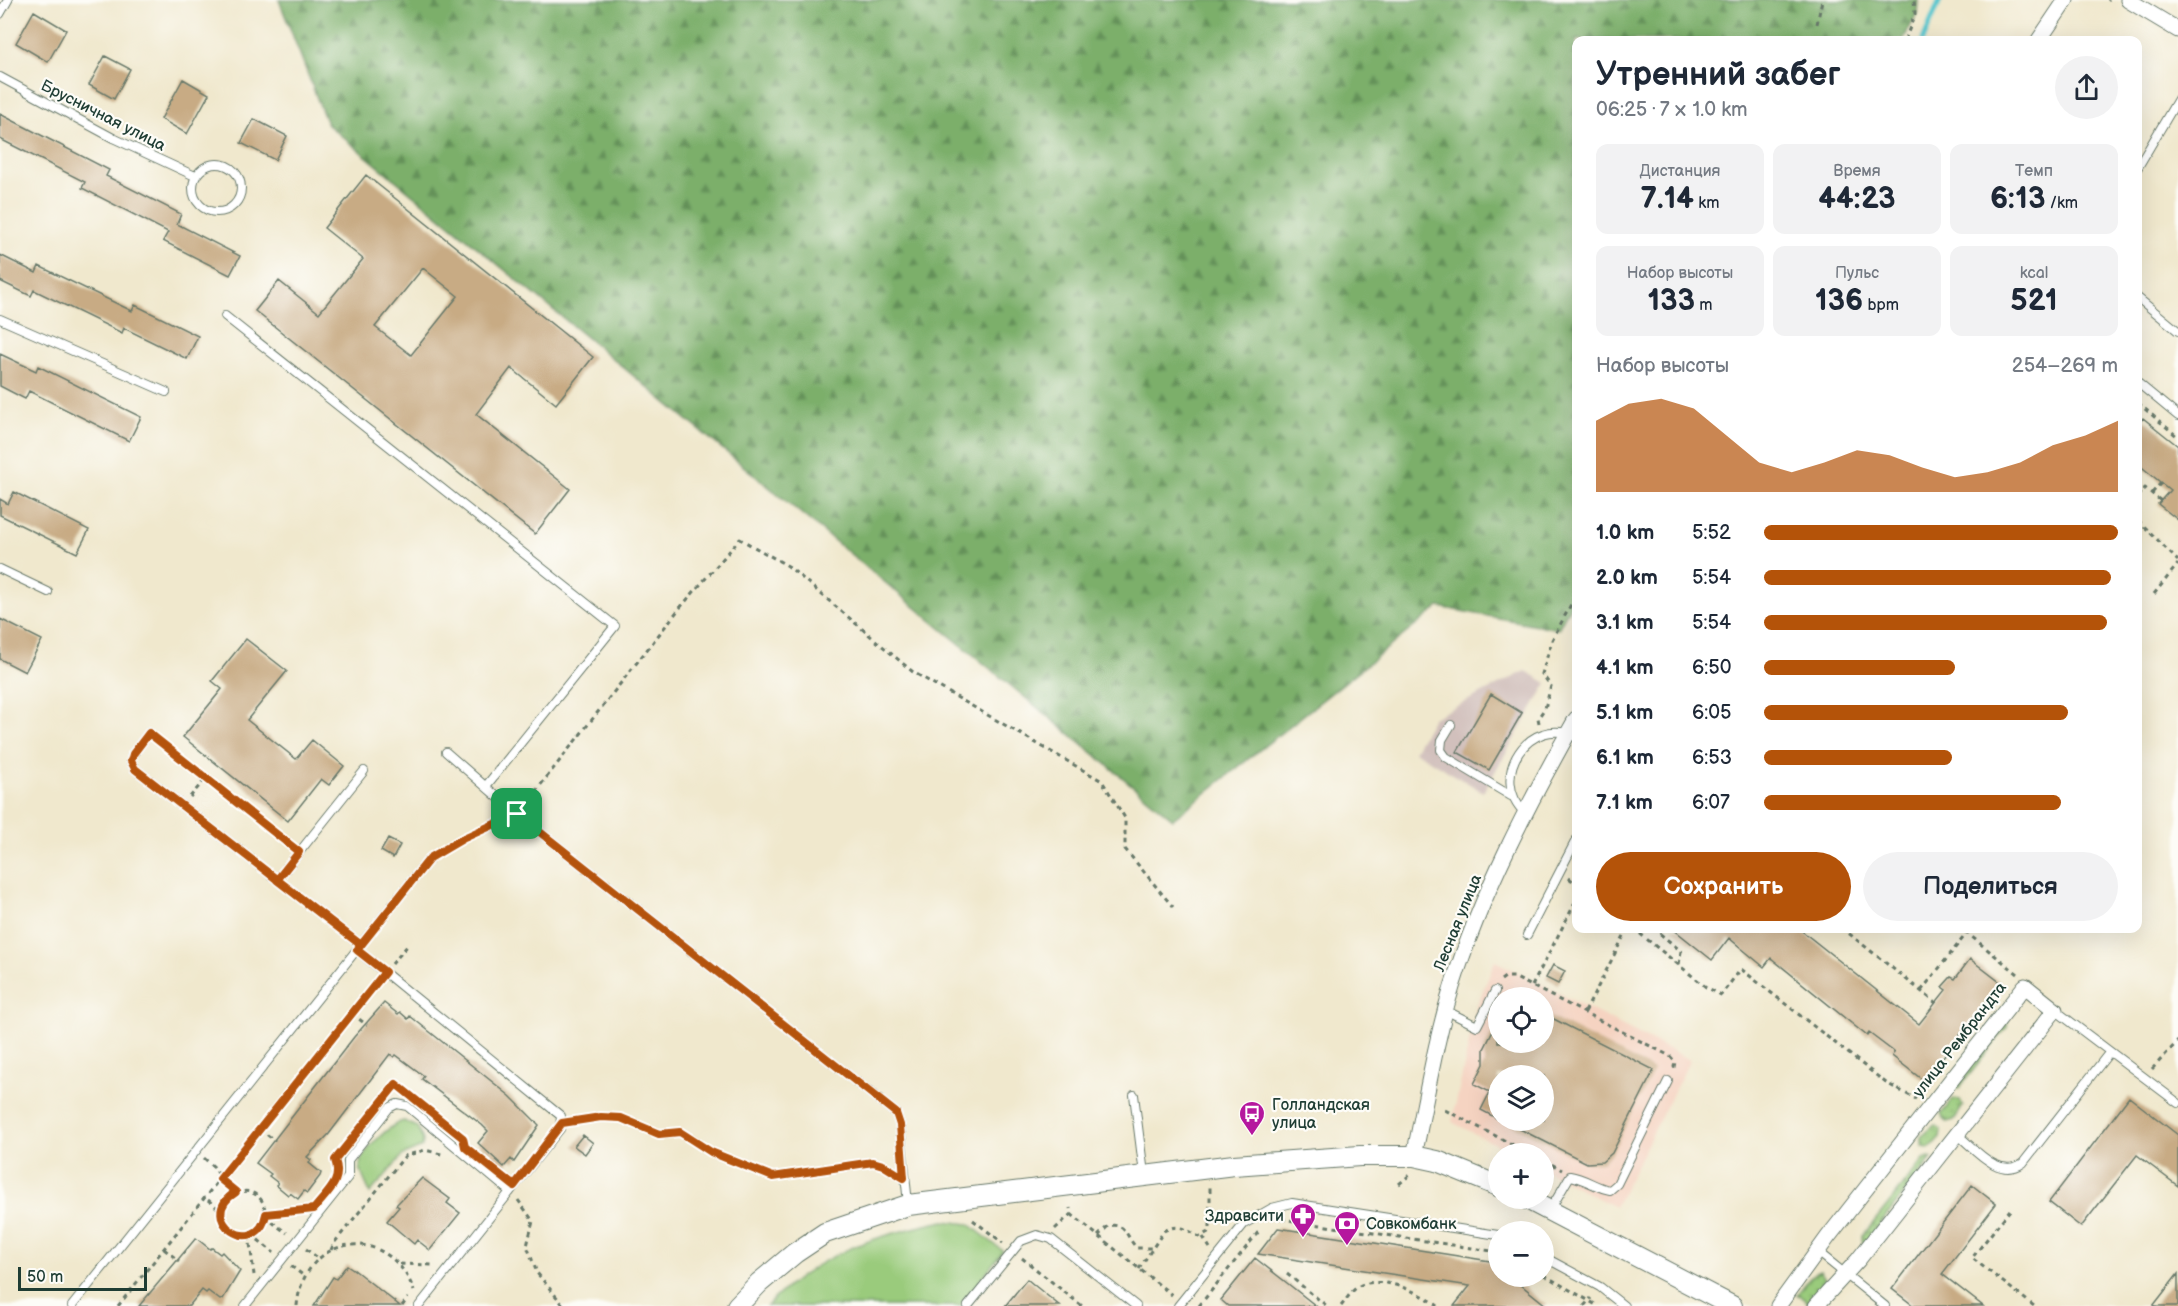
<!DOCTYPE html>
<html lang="ru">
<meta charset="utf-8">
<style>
body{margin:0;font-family:"Balsamiq Sans",sans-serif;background:#f2f2f3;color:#1f2937;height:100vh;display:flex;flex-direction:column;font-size:22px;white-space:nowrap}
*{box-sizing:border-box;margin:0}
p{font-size:20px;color:#747a83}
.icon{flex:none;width:33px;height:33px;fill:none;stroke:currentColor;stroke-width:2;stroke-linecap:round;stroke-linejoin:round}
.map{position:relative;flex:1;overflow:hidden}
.drawer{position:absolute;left:1572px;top:36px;width:570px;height:897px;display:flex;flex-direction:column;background:#fff;border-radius:12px;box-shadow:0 6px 24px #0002}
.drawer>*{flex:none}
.tools{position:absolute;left:1488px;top:987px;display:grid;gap:12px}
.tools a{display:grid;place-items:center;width:66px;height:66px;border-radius:50%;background:#fff;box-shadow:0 6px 24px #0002;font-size:30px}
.scale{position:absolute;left:18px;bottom:15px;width:129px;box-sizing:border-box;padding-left:6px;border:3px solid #1f3d34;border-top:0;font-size:16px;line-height:21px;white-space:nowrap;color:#1f3d34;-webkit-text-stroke:4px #fdfcf7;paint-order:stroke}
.pin{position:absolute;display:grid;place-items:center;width:51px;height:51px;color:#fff;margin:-26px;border-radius:12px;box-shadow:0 3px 9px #0006}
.round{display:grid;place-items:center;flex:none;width:63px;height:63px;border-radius:32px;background:#f2f2f3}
.headline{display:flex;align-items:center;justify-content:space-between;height:102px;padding:0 24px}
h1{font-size:33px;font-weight:700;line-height:45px}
.stats{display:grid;grid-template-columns:repeat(3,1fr);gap:9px;height:102px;padding:6px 24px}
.stats div{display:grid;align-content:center;border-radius:12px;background:#f2f2f3;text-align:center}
.stats b{font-size:30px;font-weight:700}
.stats small{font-size:16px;font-weight:400}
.stats p{font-size:16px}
.chart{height:168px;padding:12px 24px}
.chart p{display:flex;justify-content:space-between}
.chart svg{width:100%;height:108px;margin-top:6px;fill:#b45309;opacity:.7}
.action{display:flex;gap:12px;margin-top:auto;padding:12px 24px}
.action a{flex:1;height:69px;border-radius:36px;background:#b45309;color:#fff;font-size:24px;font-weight:700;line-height:69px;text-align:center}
.action a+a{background:#f2f2f3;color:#1f2937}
ul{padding:0 24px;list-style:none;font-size:20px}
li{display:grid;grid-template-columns:96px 72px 1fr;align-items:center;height:45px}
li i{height:15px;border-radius:8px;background:#b45309}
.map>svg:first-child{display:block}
.built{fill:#f5d3c1;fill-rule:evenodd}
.industrial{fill:#d1c0bc}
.grass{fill:url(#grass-dots);stroke:#5c8458;stroke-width:1.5}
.forest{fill:url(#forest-firs);stroke:#4d7650;stroke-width:1.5}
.park{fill:#9acb7b;stroke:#5c8458;stroke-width:1.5}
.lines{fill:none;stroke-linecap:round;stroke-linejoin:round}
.stream{stroke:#59c7cf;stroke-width:5}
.building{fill:#c8ab84;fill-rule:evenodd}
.service-casing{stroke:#68796a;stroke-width:10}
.minor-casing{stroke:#68796a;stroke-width:17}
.tertiary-casing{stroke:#68796a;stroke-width:22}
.path{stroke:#68796a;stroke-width:3;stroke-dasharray:4.5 4.5;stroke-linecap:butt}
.service{stroke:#fff;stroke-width:8}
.minor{stroke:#fff;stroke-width:15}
.tertiary{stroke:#fff;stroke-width:20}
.route-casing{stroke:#fff;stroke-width:12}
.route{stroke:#b45309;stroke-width:8}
.labels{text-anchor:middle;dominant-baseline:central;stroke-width:4.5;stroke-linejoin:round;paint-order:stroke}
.street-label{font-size:16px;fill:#1f3d34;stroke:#fdfcf7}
.poi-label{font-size:16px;fill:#1f3d34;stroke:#fdfcf7;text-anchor:start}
</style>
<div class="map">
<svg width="2178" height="1306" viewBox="0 0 2178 1306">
<defs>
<pattern id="grass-dots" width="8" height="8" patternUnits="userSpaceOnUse" patternTransform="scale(1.5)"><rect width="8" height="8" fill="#9acb7b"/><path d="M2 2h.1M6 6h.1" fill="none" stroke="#7da666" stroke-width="1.8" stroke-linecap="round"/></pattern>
<pattern id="forest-firs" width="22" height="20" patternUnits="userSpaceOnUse" patternTransform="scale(1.5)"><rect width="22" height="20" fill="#7baf6b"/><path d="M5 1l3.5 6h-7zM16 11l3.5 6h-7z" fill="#649059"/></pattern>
</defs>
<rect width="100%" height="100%" fill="#fdfcf7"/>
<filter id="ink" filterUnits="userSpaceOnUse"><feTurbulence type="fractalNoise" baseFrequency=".0167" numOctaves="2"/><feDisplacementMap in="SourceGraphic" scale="12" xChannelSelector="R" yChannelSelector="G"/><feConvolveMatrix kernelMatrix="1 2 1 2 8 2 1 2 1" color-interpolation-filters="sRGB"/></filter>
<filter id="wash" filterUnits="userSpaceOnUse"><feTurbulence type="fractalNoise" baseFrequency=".008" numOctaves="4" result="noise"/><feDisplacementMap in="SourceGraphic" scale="24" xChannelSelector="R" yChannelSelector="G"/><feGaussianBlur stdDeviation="1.35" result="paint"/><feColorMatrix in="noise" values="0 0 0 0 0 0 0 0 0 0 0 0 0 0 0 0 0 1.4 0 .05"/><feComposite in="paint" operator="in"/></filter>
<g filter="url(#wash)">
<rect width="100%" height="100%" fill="#f0e8cd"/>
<path class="built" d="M 1495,961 L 1690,1060 L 1615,1207 L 1544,1170 L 1544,1154 L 1512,1153 L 1452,1122 L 1477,1005 ZM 1498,998 L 1544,998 L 1544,1042 L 1498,1042 ZM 1498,1076 L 1544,1076 L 1544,1120 L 1498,1120 Z"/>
<path class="industrial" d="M 1526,671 L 1547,683 L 1483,792 L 1414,751 L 1433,718 Z"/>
<path class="grass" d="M 2007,1019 L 2007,1027 L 1959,1088 L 1951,1089 Z
M 1953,1099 L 1960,1100 L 1963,1106 L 1954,1120 L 1947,1122 L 1941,1114 Z
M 1935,1125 L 1941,1130 L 1940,1137 L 1930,1148 L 1923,1147 L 1921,1137 Z
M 1929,1157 L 1932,1158 L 1863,1246 L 1862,1237 L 1924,1159 Z
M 1820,1271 L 1826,1280 L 1809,1303 L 1797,1294 L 1813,1274 Z"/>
<path class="forest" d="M 279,0 L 1918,0 L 1917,14 L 1903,40 L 1576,40 L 1576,595 L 1558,629 L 1439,607 L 1173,819 L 327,124 Z"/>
<path class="park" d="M 404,1121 L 417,1127 L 423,1140 L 422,1147 L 403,1155 L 370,1193 C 367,1185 361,1175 360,1167 C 359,1153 391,1123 404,1121 Z
M 944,1221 L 969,1224 L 1003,1251 L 960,1306 L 767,1306 C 820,1252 873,1236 944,1221 Z"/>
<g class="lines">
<path class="stream" d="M 1923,40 L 1940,0"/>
</g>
<g id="blocks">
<path class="building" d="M 34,11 L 66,30 L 48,62 L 16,43 Z
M 105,56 L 130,69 L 114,99 L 89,85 Z
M 183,79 L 209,94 L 187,134 L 161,119 Z
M 0,114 L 109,170 L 106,176 L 181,214 L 177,224 L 240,256 L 230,275 L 163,241 L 168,232 L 82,188 L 85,182 L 0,139 Z
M 254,119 L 287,136 L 275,160 L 241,143 Z
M 366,175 L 593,357 L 556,404 L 511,368 L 476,414 L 570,489 L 535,534 L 255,311 L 279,281 L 319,313 L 363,259 L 324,228 ZM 423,268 L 458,296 L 411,355 L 375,327 Z
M 0,255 L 36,273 L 39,266 L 132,311 L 135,305 L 198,336 L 187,359 L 124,328 L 122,333 L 34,290 L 31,296 L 0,281 Z
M 0,354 L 36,371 L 38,366 L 141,417 L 129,441 L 29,391 L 25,399 L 0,386 Z
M 2143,418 L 2178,446 L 2178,520 L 2158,504 L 2170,490 L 2138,464 L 2138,424 Z
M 14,492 L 89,530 L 77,553 L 0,515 L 0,499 L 8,504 Z
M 0,619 L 42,640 L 25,672 L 0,659 Z
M 246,639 L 287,671 L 247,720 L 296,759 L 312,740 L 344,766 L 329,785 L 321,779 L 288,821 L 183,737 L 222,689 L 212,681 Z
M 1491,694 L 1522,713 L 1489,770 L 1457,752 Z
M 388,839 L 400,845 L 393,858 L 381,851 Z
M 1672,928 L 1798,928 L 1919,1024 L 1946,990 L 1942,987 L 1951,977 L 1955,979 L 1970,959 L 2001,983 L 1924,1081 L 1892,1056 L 1894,1052 L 1869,1033 L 1867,1036 L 1771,958 L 1764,967 L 1729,938 L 1712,960 Z
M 1553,965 L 1565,971 L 1558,984 L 1546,978 Z
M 384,1003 L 398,1014 L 400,1012 L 408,1019 L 410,1016 L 510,1096 L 539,1125 L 514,1162 L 511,1159 L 504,1167 L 478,1143 L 488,1131 L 482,1125 L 422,1079 L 424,1076 L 396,1055 L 394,1057 L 390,1054 L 329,1134 L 307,1157 L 311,1160 L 309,1163 L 321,1173 L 320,1176 L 307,1193 L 304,1191 L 298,1199 L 290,1193 L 288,1195 L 276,1185 L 278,1183 L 269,1176 L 271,1174 L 256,1163 L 354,1037 Z
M 1544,1014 L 1654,1070 L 1612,1153 L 1602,1162 L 1587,1163 L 1502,1120 L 1544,1120 L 1544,1076 L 1498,1076 L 1498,1119 L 1481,1110 L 1490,1092 L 1474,1084 L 1484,1064 L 1484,1049 L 1498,1021 L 1498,1042 L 1544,1042 Z
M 2129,1097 L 2178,1135 L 2178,1186 L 2137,1155 L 2081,1227 L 2049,1202 Z
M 583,1135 L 593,1143 L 585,1154 L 574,1146 Z
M 422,1178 L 450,1199 L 447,1203 L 460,1213 L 430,1250 L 417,1240 L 414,1244 L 387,1221 L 399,1207 L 396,1205 Z
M 1972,1185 L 1996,1204 L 1942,1274 L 1983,1306 L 1914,1306 L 1892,1289 Z
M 1278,1228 L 1490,1261 L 1498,1267 L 1498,1276 L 1510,1276 L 1547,1306 L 1454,1306 L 1470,1286 L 1258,1254 Z
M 196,1238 L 210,1249 L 212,1248 L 220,1254 L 222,1252 L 240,1271 L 223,1299 L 220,1300 L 208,1291 L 206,1293 L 202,1290 L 189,1306 L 139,1306 Z
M 1255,1258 L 1287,1283 L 1316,1306 L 1228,1306 L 1221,1300 Z
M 347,1265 L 353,1269 L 400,1306 L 314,1306 L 333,1277 L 336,1279 Z
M 2178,1274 L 2178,1306 L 2153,1306 Z
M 1027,1279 L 1034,1285 L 1060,1306 L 1005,1306 Z"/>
</g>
</g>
<g filter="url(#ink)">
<use href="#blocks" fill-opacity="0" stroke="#68796a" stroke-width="1.5"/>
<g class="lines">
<defs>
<path id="service" d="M 0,14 L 8,0
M 0,77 L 113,138 L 195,176
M193 188a24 24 0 1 1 48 0a24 24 0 1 1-48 0Z
M 2138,167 L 2178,99
M 2138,298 L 2178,331
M 225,316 L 615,626 L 486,786
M 0,319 L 166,392
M 2138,383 L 2178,416
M 0,569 L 48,592
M 1451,725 L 1442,740 L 1441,750 L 1446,757 L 1511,796
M 149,733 L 133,754 L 131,761 L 135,769 L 361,945
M 446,752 L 517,814 L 896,1113 L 900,1125 L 908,1204
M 1525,813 C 1487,777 1530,713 1576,737
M 277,880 L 364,771
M 1527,935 L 1576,840
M 357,950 L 561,1116 L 560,1129 L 419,1306
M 1445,1010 L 1477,1026 L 1495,991
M 2055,1010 L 2178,1103
M 1134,1095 L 1144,1174
M 1957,1134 C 1975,1149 1999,1180 2023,1163 L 2109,1053
M 1550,1210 L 1570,1176 C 1585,1178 1596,1188 1610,1190 L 1617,1184 L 1668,1081
M 1818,1252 L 1885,1306
M 1544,1257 L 1600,1287 L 1624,1306
M 72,1306 L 430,858
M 245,1306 L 348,1177 L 348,1160 L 389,1108 L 397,1104 L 407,1106 L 510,1192
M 968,1306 L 1021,1241 L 1037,1235 L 1051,1239 L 1136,1306
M 1178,1306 L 1244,1224 L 1272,1208 L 1292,1203 L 1498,1235"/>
<path id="minor" d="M 2128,0 L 2178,30
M 2039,40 L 2066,0
M 1414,1156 C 1426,1100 1435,1042 1452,987 C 1481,894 1528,804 1576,719
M 1778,1306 L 1828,1237 L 2025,986 L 2055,1010 L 1858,1260 L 1816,1306"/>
<path id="tertiary" d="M 1525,1198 L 1732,1306
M 737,1306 L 759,1283 L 795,1253 L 825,1233 L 908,1205 L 1234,1165 L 1360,1156 L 1414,1156 L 1437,1161 L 1498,1186"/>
</defs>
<use href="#service" class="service-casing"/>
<use href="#minor" class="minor-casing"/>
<use href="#tertiary" class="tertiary-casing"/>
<path class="path" d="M 2108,1 L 2109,0
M 1817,24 L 1822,0
M 1905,40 L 1915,14 L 1914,0
M 2138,403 L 2178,437
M 2152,493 L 2161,483
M 2138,497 L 2145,488 L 2161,501
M 2138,520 L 2178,561
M 2154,594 L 2178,564
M 1539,723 L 1538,718 L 1545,708 L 1551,686 L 1542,674 L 1552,640 L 1576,595
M 157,739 L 291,845
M 190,797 L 206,778
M 524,806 L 679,609 L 740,539 L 788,566 L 913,672 L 1102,781 L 1125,818 L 1125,849 L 1173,907
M 440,852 L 504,820
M 1569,878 L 1576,884
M 1633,928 L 1706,987 L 1721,995 L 1741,969 L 1886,1083 L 1916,1099
M 1653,928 L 1681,951 L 1679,965
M 1842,928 L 1936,1003
M 1959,928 L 1967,933
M 392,964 L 408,945
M 1501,980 L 1505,977 L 1514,977 L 1670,1056 L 1675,1062 L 1673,1072
M 1532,986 L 1576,901
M 1921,991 L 1967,933 L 2018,974
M 1585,1012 L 1628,928
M 352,1014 L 367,1025
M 2152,1069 L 2178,1041
M 387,1095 L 396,1084 L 406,1092
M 1445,1110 L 1531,1154
M 572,1123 L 601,1117 L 621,1118 L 659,1134 L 680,1132 L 711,1152 L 773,1177 L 873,1163 L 892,1170
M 260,1129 L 275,1141
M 204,1158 L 214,1167 L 221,1178
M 1544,1160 L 1562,1170
M 220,1179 L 236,1192
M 1399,1184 L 1411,1174
M 208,1200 L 221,1211
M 518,1200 L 533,1221 L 527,1246 L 537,1273 L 564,1306
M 2010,1210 L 1972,1258 L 2034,1306
M 266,1214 L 306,1210
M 1071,1214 L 1172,1295
M 266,1216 L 258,1230 L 242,1235 C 229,1232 222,1225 221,1211 C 227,1194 249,1182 262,1201 C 266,1207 264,1214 268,1218 C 274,1224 281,1229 287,1233
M 1281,1219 L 1498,1252
M 973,1220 L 1003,1243
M 1055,1229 L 1071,1214 L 1070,1208
M 251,1234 L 274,1253
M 249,1235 L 254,1275
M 1098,1236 L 1108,1226 C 1127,1222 1126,1238 1137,1248 L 1154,1248
M 1203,1237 L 1210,1248
M 164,1249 L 179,1261
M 306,1249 L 318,1258
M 331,1250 L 334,1243 L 405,1156 L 425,1150 L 445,1155
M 1022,1258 L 1082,1306
M 400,1264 L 434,1265
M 291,1266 L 304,1276
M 1139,1269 L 1164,1231 C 1179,1223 1186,1229 1199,1237 L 1210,1231 L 1210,1187
M 1287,1274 L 1327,1306
M 1544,1275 L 1598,1306
M 118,1306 L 378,981
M 297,1306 C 303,1233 389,1222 414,1291
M 402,1306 L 408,1298
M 1199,1306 L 1260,1230
M 1341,1306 C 1347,1299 1352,1289 1361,1285 C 1383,1276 1421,1292 1438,1306
M 1584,1306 L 1591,1298"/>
<use href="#service" class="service"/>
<use href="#minor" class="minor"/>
<use href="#tertiary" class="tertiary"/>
</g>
</g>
<g class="lines" filter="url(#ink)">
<defs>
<path id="route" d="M 517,814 L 464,838 L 430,858 L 361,945 L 135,769 L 131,761 L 133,754 L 149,733 L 299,852 L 277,880 L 361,945 L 357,950 L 385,972 L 220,1179 L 236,1192 C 193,1219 257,1261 266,1214 L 314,1209 C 327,1192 343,1182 335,1160 L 396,1084 L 463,1138 L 465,1147 L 514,1186 L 562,1123 L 601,1117 L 621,1118 L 659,1134 L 680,1132 L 711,1152 L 773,1177 L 873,1162 L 883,1165 L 904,1178 L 900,1125 L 896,1113 L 517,814"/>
</defs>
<use href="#route" class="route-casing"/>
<use href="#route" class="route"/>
</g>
<defs>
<symbol id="bus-pin" viewBox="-11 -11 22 30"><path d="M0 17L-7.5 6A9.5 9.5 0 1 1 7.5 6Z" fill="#b5179e" stroke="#fdfcf7"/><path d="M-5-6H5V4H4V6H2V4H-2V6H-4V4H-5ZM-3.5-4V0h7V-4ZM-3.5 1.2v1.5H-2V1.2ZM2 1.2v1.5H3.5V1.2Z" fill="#fff"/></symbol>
<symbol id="pharmacy-pin" viewBox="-11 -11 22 30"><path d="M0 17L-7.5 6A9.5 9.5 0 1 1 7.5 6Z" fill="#b5179e" stroke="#fdfcf7"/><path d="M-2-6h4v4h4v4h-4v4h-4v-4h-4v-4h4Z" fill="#fff"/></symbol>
<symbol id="bank-pin" viewBox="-11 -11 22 30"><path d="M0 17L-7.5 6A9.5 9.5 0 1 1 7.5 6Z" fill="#b5179e" stroke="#fdfcf7"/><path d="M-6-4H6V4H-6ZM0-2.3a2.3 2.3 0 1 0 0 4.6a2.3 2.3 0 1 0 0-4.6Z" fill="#fff"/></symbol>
</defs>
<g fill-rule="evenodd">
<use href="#bus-pin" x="1237" y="1099" width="30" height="40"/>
<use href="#pharmacy-pin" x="1288" y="1201" width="30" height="40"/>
<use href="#bank-pin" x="1332" y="1209" width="30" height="40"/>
</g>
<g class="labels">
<g class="street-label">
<text transform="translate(103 116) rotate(27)">Брусничная улица</text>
<text transform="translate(1458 923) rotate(-68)">Лесная улица</text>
<text transform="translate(1960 1040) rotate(-52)">улица Рембрандта</text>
</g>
<g class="poi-label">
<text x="1272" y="1105">Голландская<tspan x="1272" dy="18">улица</tspan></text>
<text x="1284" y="1216" text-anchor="end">Здравсити</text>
<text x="1366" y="1224">Совкомбанк</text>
</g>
</g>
</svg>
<div class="tools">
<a><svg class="icon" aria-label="locate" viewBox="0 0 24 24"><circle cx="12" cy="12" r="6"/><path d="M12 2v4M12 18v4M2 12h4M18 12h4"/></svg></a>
<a><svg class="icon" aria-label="layers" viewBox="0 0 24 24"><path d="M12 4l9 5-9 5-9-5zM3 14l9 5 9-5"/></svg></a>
<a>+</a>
<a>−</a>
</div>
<div class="scale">50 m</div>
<div class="pin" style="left:517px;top:814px;background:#1e9e55"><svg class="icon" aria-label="arrive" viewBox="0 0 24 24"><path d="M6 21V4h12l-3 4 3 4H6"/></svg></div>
<section class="drawer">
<div class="headline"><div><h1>Утренний забег</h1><p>06:25 · 7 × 1.0 km</p></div><a class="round"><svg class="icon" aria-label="share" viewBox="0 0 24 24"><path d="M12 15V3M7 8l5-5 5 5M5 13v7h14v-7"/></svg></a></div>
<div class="stats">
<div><p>Дистанция</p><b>7.14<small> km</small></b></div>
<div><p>Время</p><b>44:23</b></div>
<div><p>Темп</p><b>6:13<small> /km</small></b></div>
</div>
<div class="stats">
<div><p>Набор высоты</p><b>133<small> m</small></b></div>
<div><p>Пульс</p><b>136<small> bpm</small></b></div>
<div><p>kcal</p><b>521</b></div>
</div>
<div class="chart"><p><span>Набор высоты</span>254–269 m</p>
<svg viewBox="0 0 160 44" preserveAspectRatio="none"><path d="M0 44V15L10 8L20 6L30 10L40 21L50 32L60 36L70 32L80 27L90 29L100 34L110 38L120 36L130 32L140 25L150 21L160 15V44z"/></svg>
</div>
<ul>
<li><b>1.0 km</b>5:52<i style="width:100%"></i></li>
<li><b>2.0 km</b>5:54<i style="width:98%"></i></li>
<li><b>3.1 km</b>5:54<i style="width:97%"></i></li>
<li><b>4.1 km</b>6:50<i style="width:54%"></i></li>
<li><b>5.1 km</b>6:05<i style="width:86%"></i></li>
<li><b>6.1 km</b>6:53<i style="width:53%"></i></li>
<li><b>7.1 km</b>6:07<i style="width:84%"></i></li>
</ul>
<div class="action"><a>Сохранить</a><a>Поделиться</a></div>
</section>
</div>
